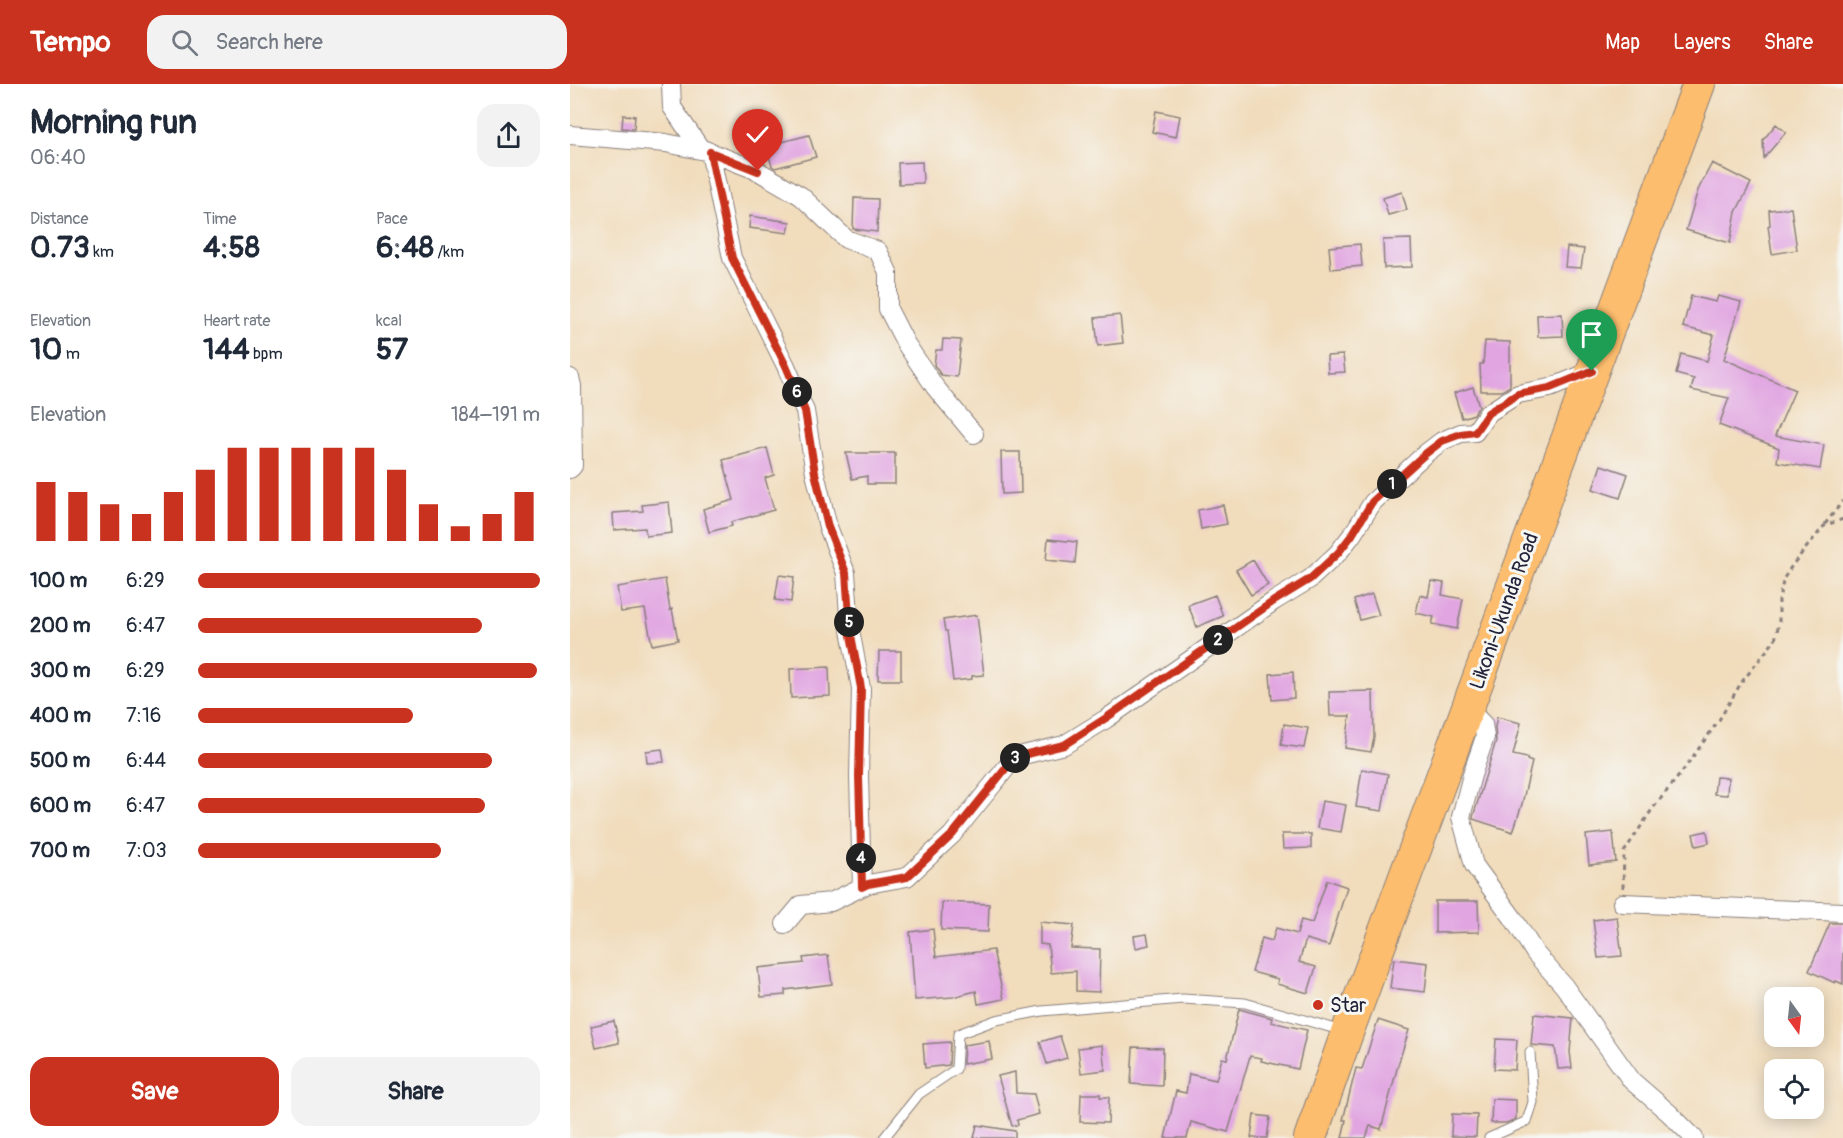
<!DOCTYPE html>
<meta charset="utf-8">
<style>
body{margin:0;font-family:Pangolin,sans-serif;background:#f2f2f3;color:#1f2937;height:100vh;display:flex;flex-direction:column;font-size:22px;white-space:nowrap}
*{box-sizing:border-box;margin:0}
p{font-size:20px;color:#747a83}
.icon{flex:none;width:33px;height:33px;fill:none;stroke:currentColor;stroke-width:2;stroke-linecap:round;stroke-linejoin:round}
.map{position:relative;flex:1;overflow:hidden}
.drawer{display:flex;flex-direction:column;background:#fff;width:570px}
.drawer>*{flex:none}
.needle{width:39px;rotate:165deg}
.tools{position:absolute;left:1194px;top:903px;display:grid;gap:12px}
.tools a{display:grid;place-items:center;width:60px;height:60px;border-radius:12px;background:#fff;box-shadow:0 3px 15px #0003;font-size:30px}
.pin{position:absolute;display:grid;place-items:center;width:51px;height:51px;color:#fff;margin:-62px -26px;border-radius:50% 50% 50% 0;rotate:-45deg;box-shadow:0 0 6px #0007}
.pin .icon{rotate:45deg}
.km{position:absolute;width:30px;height:30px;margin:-15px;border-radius:50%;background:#222;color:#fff;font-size:16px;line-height:30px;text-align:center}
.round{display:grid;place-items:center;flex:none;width:63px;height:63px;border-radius:18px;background:#f2f2f3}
.summary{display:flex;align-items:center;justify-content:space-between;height:102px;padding:0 30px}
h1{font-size:33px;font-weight:800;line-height:45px}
.figures{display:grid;grid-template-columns:repeat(3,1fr);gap:9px;height:102px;padding:6px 30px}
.figures div{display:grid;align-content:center}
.figures b{font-size:30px;font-weight:800}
.figures small{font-size:16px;font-weight:400}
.figures p{font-size:16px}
.chart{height:168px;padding:12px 30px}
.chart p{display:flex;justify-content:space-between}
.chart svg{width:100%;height:108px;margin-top:6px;stroke:#c8321e;stroke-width:6}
.cta{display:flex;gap:12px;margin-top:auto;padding:12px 30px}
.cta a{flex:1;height:69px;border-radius:18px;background:#c8321e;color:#fff;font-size:24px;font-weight:800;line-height:69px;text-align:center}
.cta a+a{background:#f2f2f3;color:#1f2937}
ul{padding:0 30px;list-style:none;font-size:20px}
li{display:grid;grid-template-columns:96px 72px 1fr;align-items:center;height:45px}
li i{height:15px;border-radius:8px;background:#c8321e}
header{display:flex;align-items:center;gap:36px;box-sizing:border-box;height:84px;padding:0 30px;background:#c8321e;color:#fff}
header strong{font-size:28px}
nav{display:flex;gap:33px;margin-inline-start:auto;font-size:21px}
.search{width:420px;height:54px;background:#f2f2f3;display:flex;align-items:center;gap:15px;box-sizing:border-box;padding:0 21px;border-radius:18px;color:#747a83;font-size:22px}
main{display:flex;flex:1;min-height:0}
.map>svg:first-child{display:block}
.building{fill:#e1a6e1}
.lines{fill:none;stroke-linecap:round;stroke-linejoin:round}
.lane-casing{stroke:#8a7f7b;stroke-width:11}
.street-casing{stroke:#8a7f7b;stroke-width:20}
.highway-casing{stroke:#8a7f7b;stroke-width:34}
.path{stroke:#8a7f7b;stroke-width:3;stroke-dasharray:4.5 4.5;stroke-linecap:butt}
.lane{stroke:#fff;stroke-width:9}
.street{stroke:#fff;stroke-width:18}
.highway{stroke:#fcbd6e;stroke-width:32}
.route-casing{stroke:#fff;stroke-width:12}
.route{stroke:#c8321e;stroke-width:8}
.poi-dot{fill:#c8321e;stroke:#f6f6f2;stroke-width:2}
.labels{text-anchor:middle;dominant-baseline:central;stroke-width:6;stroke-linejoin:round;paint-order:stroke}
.street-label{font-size:20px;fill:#22223b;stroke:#f6f6f2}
.poi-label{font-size:20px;fill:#22223b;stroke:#f6f6f2;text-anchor:start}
</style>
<header>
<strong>Tempo</strong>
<div class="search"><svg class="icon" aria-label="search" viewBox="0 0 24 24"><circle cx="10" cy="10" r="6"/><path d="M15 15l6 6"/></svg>Search here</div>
<nav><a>Map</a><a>Layers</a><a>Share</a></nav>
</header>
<main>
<section class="drawer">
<div class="summary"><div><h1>Morning run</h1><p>06:40</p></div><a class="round"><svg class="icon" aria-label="share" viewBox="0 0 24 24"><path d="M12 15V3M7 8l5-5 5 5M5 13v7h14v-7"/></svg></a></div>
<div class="figures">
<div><p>Distance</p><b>0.73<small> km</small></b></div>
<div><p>Time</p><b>4:58</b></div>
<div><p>Pace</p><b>6:48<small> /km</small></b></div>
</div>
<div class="figures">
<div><p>Elevation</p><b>10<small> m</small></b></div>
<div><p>Heart rate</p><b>144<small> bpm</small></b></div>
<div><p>kcal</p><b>57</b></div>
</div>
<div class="chart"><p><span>Elevation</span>184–191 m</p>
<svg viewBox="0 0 160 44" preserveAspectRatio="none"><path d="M5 44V20M15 44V24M25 44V29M35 44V33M45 44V24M55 44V15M65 44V6M75 44V6M85 44V6M95 44V6M105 44V6M115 44V15M125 44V29M135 44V38M145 44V33M155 44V24"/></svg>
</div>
<ul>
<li><b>100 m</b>6:29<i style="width:100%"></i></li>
<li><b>200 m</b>6:47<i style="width:83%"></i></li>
<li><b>300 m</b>6:29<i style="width:99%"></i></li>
<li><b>400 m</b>7:16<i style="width:63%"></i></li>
<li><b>500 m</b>6:44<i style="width:86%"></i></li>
<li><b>600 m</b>6:47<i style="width:84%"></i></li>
<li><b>700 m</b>7:03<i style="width:71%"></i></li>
</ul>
<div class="cta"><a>Save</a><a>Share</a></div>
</section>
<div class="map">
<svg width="1273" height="1054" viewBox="0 0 1273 1054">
<rect width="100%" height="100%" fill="#f6f6f2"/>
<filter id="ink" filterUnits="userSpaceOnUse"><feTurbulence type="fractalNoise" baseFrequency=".0167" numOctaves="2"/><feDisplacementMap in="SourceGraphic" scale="12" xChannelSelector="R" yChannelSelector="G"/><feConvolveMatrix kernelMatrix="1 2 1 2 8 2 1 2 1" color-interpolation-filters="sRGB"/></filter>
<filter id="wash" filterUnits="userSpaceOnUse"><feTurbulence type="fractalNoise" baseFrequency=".008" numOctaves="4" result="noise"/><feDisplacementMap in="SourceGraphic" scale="24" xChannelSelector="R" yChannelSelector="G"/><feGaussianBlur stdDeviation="1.35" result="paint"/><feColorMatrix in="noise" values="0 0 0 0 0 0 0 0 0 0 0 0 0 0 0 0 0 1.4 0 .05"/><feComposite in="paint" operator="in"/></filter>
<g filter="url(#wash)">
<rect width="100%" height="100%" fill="#f1dcbb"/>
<g id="blocks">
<path class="building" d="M 586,27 L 610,32 L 606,53 L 582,48 Z
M 53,31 L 65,32 L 64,45 L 52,44 Z
M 1206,40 L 1216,48 L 1194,74 L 1193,56 Z
M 239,51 L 246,73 L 205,84 L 202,82 L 196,62 Z
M 352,78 L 353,99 L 329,100 L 328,79 Z
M 1142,79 L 1181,99 L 1166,128 L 1160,159 L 1116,146 L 1128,106 Z
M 832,108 L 837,126 L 818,131 L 813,114 Z
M 284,114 L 308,115 L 307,148 L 283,145 Z
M 1221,124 L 1227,166 L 1202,170 L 1198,142 L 1200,141 L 1199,126 Z
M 180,132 L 220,138 L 218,149 L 179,144 Z
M 841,155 L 842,183 L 814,184 L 813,156 Z
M 790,160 L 792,182 L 761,185 L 759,163 Z
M 997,163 L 1014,165 L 1011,184 L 995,183 Z
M 1121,212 L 1146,218 L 1148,212 L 1171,218 L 1154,275 L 1225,306 L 1205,352 L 1254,361 L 1250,385 L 1207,378 L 1209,364 L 1149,341 L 1159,314 L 1121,306 L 1124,295 L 1106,290 L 1111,270 L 1137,277 L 1144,251 L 1113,243 Z
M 992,230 L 993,252 L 968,253 L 967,231 Z
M 550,231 L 553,259 L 528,262 L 525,234 Z
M 373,255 L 391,256 L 387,293 L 371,291 L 364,281 L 366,266 L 372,266 Z
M 915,257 L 940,258 L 940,302 L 932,307 L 911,307 L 910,280 L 913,280 Z
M 773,271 L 775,288 L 758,289 L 757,272 Z
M 903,303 L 909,322 L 904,330 L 892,334 L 884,309 Z
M 197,364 L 204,391 L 195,394 L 204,426 L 161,438 L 162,442 L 139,448 L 133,425 L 164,416 L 153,376 Z
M 431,368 L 450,368 L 451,409 L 432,410 Z
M 276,369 L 325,369 L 325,400 L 297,400 L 297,392 L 282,395 Z
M 1031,381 L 1058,390 L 1050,414 L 1023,405 Z
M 99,418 L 102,449 L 76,452 L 75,444 L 44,446 L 43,429 L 73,427 L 72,421 Z
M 653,421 L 657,440 L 631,445 L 628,426 Z
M 478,455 L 507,458 L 505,479 L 476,476 Z
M 683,476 L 698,501 L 681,511 L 666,486 Z
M 209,491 L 224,493 L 221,518 L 205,516 Z
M 95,495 L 100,526 L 102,525 L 108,556 L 82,561 L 75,525 L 51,528 L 47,503 Z
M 861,497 L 874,499 L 872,511 L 893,515 L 887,545 L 862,540 L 864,533 L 846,529 L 850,511 L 858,513 Z
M 802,510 L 809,531 L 790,536 L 784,516 Z
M 645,511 L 653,532 L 627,543 L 618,521 Z
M 407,531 L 414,591 L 402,592 L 402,595 L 383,597 L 377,547 L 375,547 L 373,536 Z
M 309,567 L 331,567 L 331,596 L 308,596 Z
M 259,583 L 260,612 L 221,614 L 220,585 Z
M 723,588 L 724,614 L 702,616 L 700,590 Z
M 803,607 L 804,653 L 801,668 L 775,664 L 780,632 L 760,632 L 759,608 Z
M 927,633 L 951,639 L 943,671 L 957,674 L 957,676 L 962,678 L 952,720 L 943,748 L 903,735 L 903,733 L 926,657 L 925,643 Z
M 714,640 L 738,644 L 734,664 L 711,661 Z
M 92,665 L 94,678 L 77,679 L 76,667 Z
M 792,685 L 818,690 L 812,727 L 786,723 Z
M 1146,693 L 1158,694 L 1157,711 L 1144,710 Z
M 752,717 L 776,721 L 771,748 L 747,744 Z
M 1137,747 L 1139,759 L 1126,762 L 1123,750 Z
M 1043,748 L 1046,778 L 1019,781 L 1016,751 Z
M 712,750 L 741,750 L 741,764 L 713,765 Z
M 757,796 L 777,803 L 759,862 L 736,855 L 729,878 L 746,883 L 738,909 L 707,900 L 708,895 L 682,888 L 692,854 L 702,857 L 706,844 L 727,850 L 731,836 L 742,839 Z
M 865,817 L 908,817 L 909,848 L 865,849 Z
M 372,818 L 419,820 L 418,848 L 371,846 Z
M 1047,833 L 1052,872 L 1028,874 L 1023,836 Z
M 470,838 L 504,841 L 501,864 L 530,865 L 529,908 L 506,907 L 506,887 L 481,889 L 478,861 L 470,860 Z
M 1260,839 L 1273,839 L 1273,900 L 1266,897 L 1265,899 L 1239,887 Z
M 363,845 L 366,873 L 423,866 L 434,915 L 408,920 L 406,907 L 383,913 L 345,916 L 340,848 Z
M 577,850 L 579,861 L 566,864 L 564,852 Z
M 258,871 L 262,900 L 215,906 L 215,911 L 191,913 L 188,884 L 234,879 L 233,874 Z
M 824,875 L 858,879 L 855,908 L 820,904 Z
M 669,925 L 702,934 L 701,938 L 737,946 L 728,985 L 691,977 L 692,974 L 680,972 L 658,1048 L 621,1038 L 617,1054 L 595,1054 L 606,1007 L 616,1009 L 619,990 L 646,996 L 652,974 L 657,975 Z
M 964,930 L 1003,934 L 1000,968 L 1002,984 L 988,985 L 985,963 L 961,961 Z
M 808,936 L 839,946 L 828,981 L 811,1045 L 800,1042 L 796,1054 L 772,1054 L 776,1036 L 773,1036 L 786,984 L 792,985 Z
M 44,937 L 49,959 L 26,964 L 21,942 Z
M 490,952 L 497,974 L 477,980 L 470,958 Z
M 926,955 L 947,956 L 945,986 L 924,985 Z
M 419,957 L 422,975 L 393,980 L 394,961 Z
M 380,958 L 379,981 L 355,984 L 353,960 Z
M 532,961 L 535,986 L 511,989 L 508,964 Z
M 563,963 L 593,964 L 592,1002 L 561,1000 Z
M 445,988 L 446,1009 L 464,1010 L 469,1030 L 447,1036 L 448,1041 L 442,1042 L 428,992 Z
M 511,1010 L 530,1010 L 530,1013 L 539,1013 L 538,1039 L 510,1038 Z
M 922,1015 L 946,1016 L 946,1035 L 936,1039 L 921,1039 Z
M 882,1030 L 907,1031 L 906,1053 L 881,1052 Z
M 684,1031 L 700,1033 L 697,1054 L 681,1054 Z
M 407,1041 L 445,1047 L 445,1054 L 404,1054 Z"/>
</g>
</g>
<g filter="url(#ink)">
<use href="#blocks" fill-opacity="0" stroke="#8a7f7b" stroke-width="1.5"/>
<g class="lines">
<defs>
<path id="lane" d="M 314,1054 L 349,1010 L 386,985 L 388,950 L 426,936 L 472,927 L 613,915 L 675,919 L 773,947
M 919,1054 L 957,1037 L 963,1018 L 960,968"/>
<path id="street" d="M 101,0 L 102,23 L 130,64 L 188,87 L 231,112 L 276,155 L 308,167 L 318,188 L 318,225 L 336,260 L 365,303 L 404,350
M 0,51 L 96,59 L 140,68 L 162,174 L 216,282 L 235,327 L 245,389 L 258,443 L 276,489 L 280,546 L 291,604 L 289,692 L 292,803
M 0,294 L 2,302 L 3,382 L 0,385
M 898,625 L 913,640 L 915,653 L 902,691 L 891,733 L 904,781 L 943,834 L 965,869 L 994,902 L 1062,997 L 1099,1029 L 1124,1054
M 1052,819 L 1273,828
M 215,840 L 231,821 L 261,818 L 298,800 L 337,793 L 382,751 L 445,673 L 494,661 L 536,635 L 704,517 L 740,495 L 768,469 L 782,451 L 803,418 L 855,370 L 872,357 L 891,349 L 905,348 L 918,329 L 948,310 L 980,304 L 1022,287"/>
<path id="highway" d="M 740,1054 L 777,949 L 1129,0"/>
</defs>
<use href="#lane" class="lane-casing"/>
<use href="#street" class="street-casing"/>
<use href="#highway" class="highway-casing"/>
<path class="path" d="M 1255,440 L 1273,417
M 1053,804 L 1054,768 L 1083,724 L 1112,688 L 1149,636 L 1171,599 L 1205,556 L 1209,539 L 1209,514 L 1214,494 L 1223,480 L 1254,442 L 1273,435"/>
<use href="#lane" class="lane"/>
<use href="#street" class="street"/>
<use href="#highway" class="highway"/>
</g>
</g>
<g class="lines" filter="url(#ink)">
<defs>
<path id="route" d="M 188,87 L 140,68 L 162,174 L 216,282 L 235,327 L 245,389 L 258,443 L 276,489 L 280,546 L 291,604 L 289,692 L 292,803 L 298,800 L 337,793 L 382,751 L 445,673 L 494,661 L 536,634 L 704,517 L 740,495 L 768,469 L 782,451 L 802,418 L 855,370 L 872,357 L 891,350 L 905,348 L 918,329 L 948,310 L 980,304 L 1022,287"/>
</defs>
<use href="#route" class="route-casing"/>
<use href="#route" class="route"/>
</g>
<circle class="poi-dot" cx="748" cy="921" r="6"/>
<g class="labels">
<g class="street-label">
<text transform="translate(934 527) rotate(-70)">Likoni-Ukunda Road</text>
</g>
<g class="poi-label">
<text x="760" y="921">Star</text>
</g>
</g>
</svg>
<div class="tools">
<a><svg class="needle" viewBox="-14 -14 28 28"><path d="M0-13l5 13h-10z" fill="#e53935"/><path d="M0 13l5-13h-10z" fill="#747a83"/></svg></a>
<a><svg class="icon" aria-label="locate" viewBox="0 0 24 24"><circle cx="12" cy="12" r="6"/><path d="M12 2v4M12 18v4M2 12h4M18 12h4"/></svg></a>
</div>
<div class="pin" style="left:1022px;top:287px;background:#1e9e55"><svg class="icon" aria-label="arrive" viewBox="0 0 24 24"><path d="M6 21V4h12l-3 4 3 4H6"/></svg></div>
<div class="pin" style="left:188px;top:87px;background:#d93025"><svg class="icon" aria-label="check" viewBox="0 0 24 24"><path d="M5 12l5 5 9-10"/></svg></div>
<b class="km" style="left:822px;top:400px">1</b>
<b class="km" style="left:648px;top:556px">2</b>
<b class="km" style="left:445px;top:674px">3</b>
<b class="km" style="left:291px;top:774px">4</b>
<b class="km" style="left:279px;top:538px">5</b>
<b class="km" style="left:227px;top:308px">6</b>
</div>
</main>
